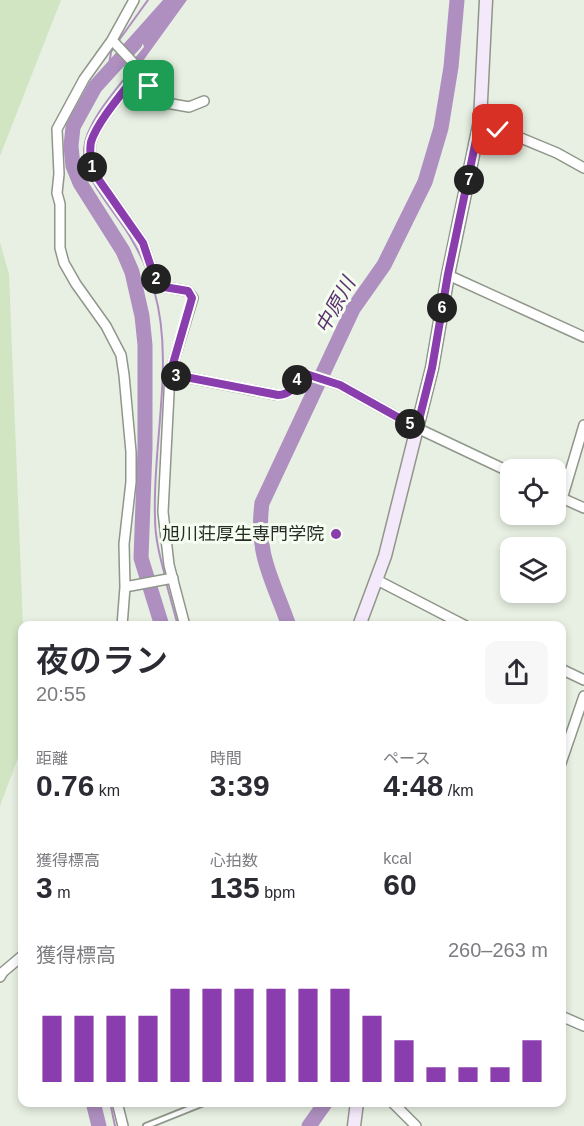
<!DOCTYPE html>
<html lang="ja">
<meta charset="utf-8">
<style>
body{margin:0;font-family:Helvetica,"Noto Sans JP",sans-serif;background:#f7f7f7;color:#2b2b33;height:100vh;display:flex;flex-direction:column;font-size:22px;white-space:nowrap}
*{box-sizing:border-box;margin:0}
p{font-size:20px;color:#7c7c81}
.icon{flex:none;width:33px;height:33px;fill:none;stroke:currentColor;stroke-width:2;stroke-linecap:round;stroke-linejoin:round}
.map{position:relative;flex:1;overflow:hidden}
.details{position:absolute;left:18px;top:621px;width:548px;height:486px;display:flex;flex-direction:column;background:#fff;border-radius:12px;box-shadow:0 3px 9px #0003}
.details>*{flex:none}
.tools{position:absolute;left:500px;top:459px;display:grid;gap:12px}
.tools a{display:grid;place-items:center;width:66px;height:66px;border-radius:12px;background:#fff;box-shadow:0 3px 9px #0003;font-size:30px}
.pin{position:absolute;display:grid;place-items:center;width:51px;height:51px;color:#fff;margin:-26px;border-radius:12px;box-shadow:0 3px 9px #0006}
.km{position:absolute;width:30px;height:30px;margin:-15px;border-radius:50%;background:#222;color:#fff;font-size:16px;line-height:30px;text-align:center}
.round{display:grid;place-items:center;flex:none;width:63px;height:63px;border-radius:12px;background:#f7f7f7}
.head{display:flex;align-items:center;justify-content:space-between;height:102px;padding:0 18px}
h1{font-size:33px;font-weight:600;line-height:45px}
.stats{display:grid;grid-template-columns:repeat(3,1fr);gap:9px;height:102px;padding:6px 18px}
.stats div{display:grid;align-content:center}
.stats b{font-size:30px;font-weight:600}
.stats small{font-size:16px;font-weight:400}
.stats p{font-size:16px}
.chart{height:168px;padding:12px 18px}
.chart p{display:flex;justify-content:space-between}
.chart svg{width:100%;height:108px;margin-top:6px;stroke:#8a3eae;stroke-width:6}
.map>svg:first-child{display:block}
.green{fill:#d1e5c3}
.water{fill:#ae8fc0}
.lines{fill:none;stroke-linecap:round;stroke-linejoin:round}
.stream{stroke:#ae8fc0;stroke-width:2}
.river{stroke:#ae8fc0;stroke-width:15}
.lane-casing{stroke:#8f968a;stroke-width:8}
.street-casing{stroke:#8f968a;stroke-width:12}
.secondary-casing{stroke:#8f968a;stroke-width:15}
.lane{stroke:#fff;stroke-width:4.5}
.street{stroke:#fff;stroke-width:9}
.secondary{stroke:#f4e8fb;stroke-width:12}
.route-casing{stroke:#fff;stroke-width:12}
.route{stroke:#8a3eae;stroke-width:8}
.poi-dot{fill:#8a3eae;stroke:#f5fdf0;stroke-width:2}
.labels{text-anchor:middle;dominant-baseline:central;stroke-width:6;stroke-linejoin:round;paint-order:stroke}
.poi-label{font-size:18px;fill:#272a25;stroke:#f5fdf0;text-anchor:end}
.water-label{font-size:20px;font-style:italic;fill:#5c3370;stroke:#f5fdf0}
</style>
<div class="map">
<svg width="584" height="1126" viewBox="0 0 584 1126">
<rect width="100%" height="100%" fill="#e8f0e3"/>
<path class="green" d="M 0,0 L 61,0 L 0,156 Z
M 0,242 L 9,274 L 23,625 L 22,747 L 0,806 Z"/>
<path class="water" d="M 163,0 L 187,0 L 140,65 L 134,59 L 144,47 L 143,44 L 139,45 L 131,56 L 122,46 Z"/>
<g class="lines">
<path class="stream" d="M 117,43 L 148,0
M 133,68 C 117,89 86,122 84,149 C 83,182 117,212 132,240 C 141,255 149,274 154,290 C 175,362 152,445 155,518 C 155,538 160,557 165,576
M 108,73 L 111,52 L 114,47
M 166,582 L 178,626
M 110,1102 L 115,1126"/>
<path class="river" d="M 135,43 L 95,87 L 73,127 L 71,146 L 73,166 L 80,183 L 123,251 L 132,272 L 142,316 L 145,345 L 145,448 L 141,558 L 162,626
M 289,626 C 273,580 255,554 262,503 L 353,309 L 384,265 L 425,182 L 441,128 L 451,67 L 457,0
M 93,1102 L 99,1126
M 309,1126 L 326,1102"/>
<defs>
<path id="lane" d="M 146,1126 L 206,1102"/>
<path id="street" d="M 112,40 L 140,70 L 155,101 L 189,107 L 204,101
M 140,70 C 126,89 98,120 91,142 C 89,151 91,161 92,170 L 143,243 L 155,279 L 164,287 L 188,291 L 193,298 L 170,373 L 163,512 L 169,565 L 185,626
M 480,121 L 557,153 L 584,168
M 448,275 L 584,337
M 170,374 L 277,395 C 292,395 295,384 300,372 L 340,385 L 417,428 L 510,472
M 555,495 L 584,508
M 562,499 L 584,425
M 377,580 L 466,626
M 125,587 L 173,578
M 122,626 L 125,587 L 124,544 L 131,482 L 131,452 L 124,375 L 121,355 L 106,326 L 76,284 L 64,263 L 60,248 L 60,204 L 57,193 L 59,174 L 57,129 L 84,79 L 112,40 L 134,0
M 561,669 L 584,680
M 561,763 L 584,696
M 0,977 L 3,972 L 22,956
M 561,1016 L 584,1026
M 117,1102 L 123,1126
M 392,1102 L 416,1126"/>
<path id="secondary" d="M 359,626 L 385,556 L 432,368 L 448,275 L 480,121 L 486,0
M 354,1126 L 357,1102"/>
</defs>
<use href="#lane" class="lane-casing"/>
<use href="#street" class="street-casing"/>
<use href="#secondary" class="secondary-casing"/>
<use href="#lane" class="lane"/>
<use href="#street" class="street"/>
<use href="#secondary" class="secondary"/>
</g>
<g class="lines">
<defs>
<path id="route" d="M 149,86 L 140,70 C 126,89 98,120 91,142 C 89,151 91,161 92,170 L 143,243 L 155,279 L 164,287 L 188,291 L 192,298 L 170,374 L 278,395 C 292,395 295,384 300,372 L 340,385 L 417,428 L 432,368 L 448,274 L 480,121 L 498,130"/>
</defs>
<use href="#route" class="route-casing"/>
<use href="#route" class="route"/>
</g>
<circle class="poi-dot" cx="336" cy="534" r="6"/>
<g class="labels">
<g class="poi-label">
<text x="324" y="534">旭川荘厚生専門学院</text>
</g>
<g class="water-label">
<text transform="translate(335 305) rotate(-61)">中原川</text>
</g>
</g>
</svg>
<div class="tools">
<a><svg class="icon" aria-label="locate" viewBox="0 0 24 24"><circle cx="12" cy="12" r="6"/><path d="M12 2v4M12 18v4M2 12h4M18 12h4"/></svg></a>
<a><svg class="icon" aria-label="layers" viewBox="0 0 24 24"><path d="M12 4l9 5-9 5-9-5zM3 14l9 5 9-5"/></svg></a>
</div>
<div class="pin" style="left:149px;top:86px;background:#1e9e55"><svg class="icon" aria-label="arrive" viewBox="0 0 24 24"><path d="M6 21V4h12l-3 4 3 4H6"/></svg></div>
<div class="pin" style="left:498px;top:130px;background:#d93025"><svg class="icon" aria-label="check" viewBox="0 0 24 24"><path d="M5 12l5 5 9-10"/></svg></div>
<b class="km" style="left:92px;top:167px">1</b>
<b class="km" style="left:156px;top:279px">2</b>
<b class="km" style="left:176px;top:376px">3</b>
<b class="km" style="left:297px;top:380px">4</b>
<b class="km" style="left:410px;top:424px">5</b>
<b class="km" style="left:442px;top:308px">6</b>
<b class="km" style="left:469px;top:180px">7</b>
<section class="details">
<div class="head"><div><h1>夜のラン</h1><p>20:55</p></div><a class="round"><svg class="icon" aria-label="share" viewBox="0 0 24 24"><path d="M12 15V3M7 8l5-5 5 5M5 13v7h14v-7"/></svg></a></div>
<div class="stats">
<div><p>距離</p><b>0.76<small> km</small></b></div>
<div><p>時間</p><b>3:39</b></div>
<div><p>ペース</p><b>4:48<small> /km</small></b></div>
</div>
<div class="stats">
<div><p>獲得標高</p><b>3<small> m</small></b></div>
<div><p>心拍数</p><b>135<small> bpm</small></b></div>
<div><p>kcal</p><b>60</b></div>
</div>
<div class="chart"><p><span>獲得標高</span>260–263 m</p>
<svg viewBox="0 0 160 44" preserveAspectRatio="none"><path d="M5 44V17M15 44V17M25 44V17M35 44V17M45 44V6M55 44V6M65 44V6M75 44V6M85 44V6M95 44V6M105 44V17M115 44V27M125 44V38M135 44V38M145 44V38M155 44V27"/></svg>
</div>
</section>
</div>
